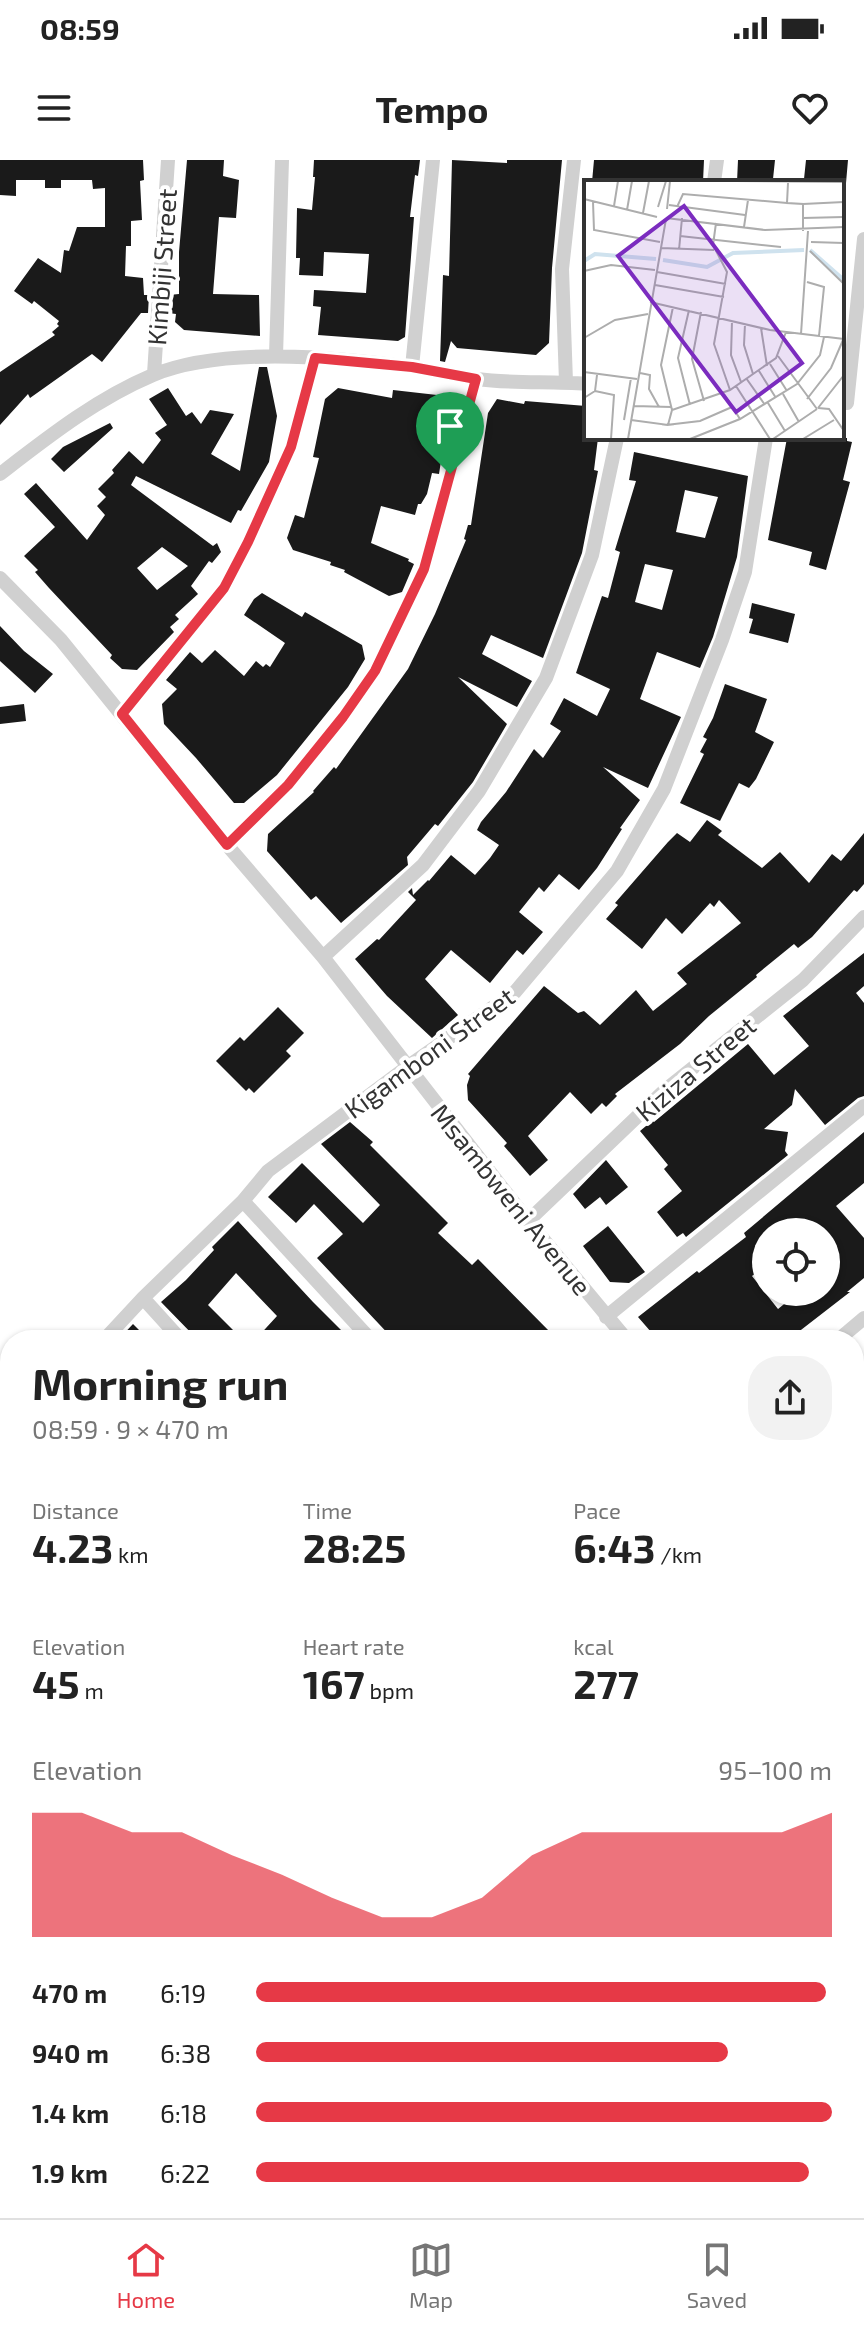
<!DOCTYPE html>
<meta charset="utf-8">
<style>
body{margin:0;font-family:"Exo 2",sans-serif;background:#f2f2f2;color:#222;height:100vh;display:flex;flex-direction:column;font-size:30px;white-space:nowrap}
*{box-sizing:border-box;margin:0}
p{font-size:26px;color:#767676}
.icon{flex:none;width:44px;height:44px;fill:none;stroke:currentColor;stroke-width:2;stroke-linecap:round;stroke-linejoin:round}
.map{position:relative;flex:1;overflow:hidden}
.side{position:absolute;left:0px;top:1170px;width:864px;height:888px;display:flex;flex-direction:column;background:#fff;border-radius:32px 32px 0 0;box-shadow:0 2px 6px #0004}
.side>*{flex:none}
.fabs{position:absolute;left:752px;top:1058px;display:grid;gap:16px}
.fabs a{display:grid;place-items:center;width:88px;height:88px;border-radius:50%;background:#fff;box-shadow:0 2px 6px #0004;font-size:40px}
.pin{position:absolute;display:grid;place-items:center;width:68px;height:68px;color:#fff;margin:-82px -34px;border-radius:50% 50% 50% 0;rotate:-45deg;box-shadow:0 0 8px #0007}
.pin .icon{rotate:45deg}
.round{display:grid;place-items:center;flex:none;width:84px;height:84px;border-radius:32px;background:#f2f2f2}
.overview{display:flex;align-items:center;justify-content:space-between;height:136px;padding:0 32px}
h1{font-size:44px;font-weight:700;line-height:60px}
.figures{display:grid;grid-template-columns:repeat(3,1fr);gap:12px;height:136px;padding:8px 32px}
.figures div{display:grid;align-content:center}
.figures b{font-size:40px;font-weight:700}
.figures small{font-size:22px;font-weight:400}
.figures p{font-size:22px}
.chart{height:224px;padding:16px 32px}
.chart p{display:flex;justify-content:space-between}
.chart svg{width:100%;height:144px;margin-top:8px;fill:#e63946;opacity:.7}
ul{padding:0 32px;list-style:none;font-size:26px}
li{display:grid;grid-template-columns:128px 96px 1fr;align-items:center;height:60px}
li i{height:20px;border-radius:10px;background:#e63946}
.status{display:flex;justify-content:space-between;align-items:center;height:56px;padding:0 40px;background:#fff;direction:ltr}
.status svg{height:22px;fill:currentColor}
header{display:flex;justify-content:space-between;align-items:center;height:104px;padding:0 32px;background:#fff;font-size:36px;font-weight:700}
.tabs{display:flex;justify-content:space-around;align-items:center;height:112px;border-top:2px solid #e0e0e0;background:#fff;font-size:22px;color:#767676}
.tabs a{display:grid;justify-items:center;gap:4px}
.tabs .current{color:#e63946}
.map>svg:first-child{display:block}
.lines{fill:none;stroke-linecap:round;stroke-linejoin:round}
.stream{stroke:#cfe2ee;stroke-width:5}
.building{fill:#1a1a1a;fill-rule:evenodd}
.minor{stroke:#d0d0d0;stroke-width:14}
.tertiary{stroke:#d0d0d0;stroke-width:18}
.secondary{stroke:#bdbdbd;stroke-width:20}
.route-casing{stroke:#fff;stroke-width:16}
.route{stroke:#e63946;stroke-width:10}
.labels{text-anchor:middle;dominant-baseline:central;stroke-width:8;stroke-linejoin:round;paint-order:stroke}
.street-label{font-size:26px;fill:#333;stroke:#fff}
.inset-river{fill:none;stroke:#cfe2ee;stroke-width:4}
.inset-road{fill:none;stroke:#adadad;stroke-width:2}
.view{fill:#7b2cbf;fill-opacity:0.15;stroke:#7b2cbf;stroke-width:4}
.inset-edge{fill:none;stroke:#333;stroke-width:4}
</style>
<div class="status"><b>08:59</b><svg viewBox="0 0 49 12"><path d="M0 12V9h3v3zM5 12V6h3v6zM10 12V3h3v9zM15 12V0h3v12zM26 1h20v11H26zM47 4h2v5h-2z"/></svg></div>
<header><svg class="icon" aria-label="menu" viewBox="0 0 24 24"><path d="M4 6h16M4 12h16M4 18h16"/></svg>Tempo<svg class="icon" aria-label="heart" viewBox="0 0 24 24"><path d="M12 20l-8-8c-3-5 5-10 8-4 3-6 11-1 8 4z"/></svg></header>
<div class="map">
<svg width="864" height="2058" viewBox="0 0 864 2058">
<rect width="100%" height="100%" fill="#fff"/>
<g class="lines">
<path class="stream" d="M 0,1372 L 10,1373
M 850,2048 L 862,2058"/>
</g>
<path class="building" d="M 0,0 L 143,0 L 144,20 L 140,21 L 142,60 L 131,61 L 131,86 L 126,86 L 125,116 L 143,118 L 144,135 L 149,135 L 148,153 L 141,153 L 102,202 L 92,194 L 30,238 L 28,234 L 0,265 L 0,212 L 55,175 L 52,172 L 59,166 L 57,164 L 59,161 L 34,141 L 32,144 L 14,131 L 38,98 L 61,113 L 64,90 L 69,91 L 77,67 L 105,67 L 105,28 L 93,29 L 92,20 L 61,20 L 61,28 L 45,28 L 45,20 L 16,20 L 16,36 L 0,35 Z
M 187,0 L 224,0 L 223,16 L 239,20 L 236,58 L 219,57 L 213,134 L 259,135 L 260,176 L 184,170 L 175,162 L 176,154 L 168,153 L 169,135 L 179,134 L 179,92 Z
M 314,0 L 420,0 L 418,16 L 415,15 L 410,57 L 414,57 L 405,177 L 398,181 L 318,175 L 321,147 L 313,146 L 314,130 L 366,133 L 369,94 L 324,92 L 323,116 L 299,115 L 300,98 L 296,98 L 297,48 L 312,50 L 315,17 L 313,17 Z
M 452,0 L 507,3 L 507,0 L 562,0 L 552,108 L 549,183 L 536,195 L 457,188 L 451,181 L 445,202 L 440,201 L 443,115 L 449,116 Z
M 594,0 L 704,0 L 703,22 L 592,22 Z
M 738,0 L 775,0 L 773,19 L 766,18 L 766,22 L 737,22 Z
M 806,0 L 848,0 L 846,23 L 804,19 Z
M 259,207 L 267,207 L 277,256 L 269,302 L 241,351 L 238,350 L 231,363 L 136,316 L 131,325 L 213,386 L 217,383 L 221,392 L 212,403 L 209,401 L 191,426 L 198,434 L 175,455 L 179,459 L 170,467 L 174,472 L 137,510 L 122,509 L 110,498 L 112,495 L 49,428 L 35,412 L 38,410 L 24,396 L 55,367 L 24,334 L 36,323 L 87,380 L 105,355 L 97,346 L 106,337 L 98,329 L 114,313 L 112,310 L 129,291 L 143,304 L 161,280 L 155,273 L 167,265 L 149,239 L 168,228 L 186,256 L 192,252 L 201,264 L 210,250 L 234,254 L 211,294 L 240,311 ZM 162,387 L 188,406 L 157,430 L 137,408 Z
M 338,228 L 392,238 L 393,230 L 437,235 L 449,250 L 439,314 L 432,313 L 427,334 L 421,344 L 418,344 L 415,355 L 381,346 L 371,383 L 409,399 L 408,401 L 414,404 L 402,432 L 389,436 L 344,412 L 345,410 L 330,405 L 331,402 L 293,390 L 287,378 L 295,355 L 304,358 L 319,298 L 313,297 L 325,239 Z
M 497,239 L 524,244 L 525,241 L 586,246 L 586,278 L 598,278 L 594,310 L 598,311 L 582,393 L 543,498 L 491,475 L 482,494 L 532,521 L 517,547 L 458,517 L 507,564 L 473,622 L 438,666 L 435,664 L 407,697 L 408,705 L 341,763 L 316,736 L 311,740 L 267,691 L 268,674 L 314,632 L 313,631 L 334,607 L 336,609 L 408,509 L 435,454 L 466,380 L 464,379 L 468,365 L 471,365 L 488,253 Z
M 110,263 L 113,268 L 64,312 L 51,299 L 63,287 Z
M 787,278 L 847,278 L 847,281 L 852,282 L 843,320 L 850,322 L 826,410 L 809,405 L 812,392 L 768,380 Z
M 634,292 L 748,316 L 737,397 L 713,477 L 700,508 L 657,492 L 640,539 L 681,557 L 648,628 L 603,607 L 640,640 L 620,668 L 622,669 L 597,708 L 579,730 L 559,714 L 544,732 L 539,727 L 519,752 L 543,772 L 523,795 L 517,790 L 490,823 L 451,790 L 425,819 L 458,855 L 432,878 L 387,836 L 355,799 L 377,779 L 379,780 L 416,740 L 408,732 L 412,728 L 413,735 L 428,720 L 429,721 L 451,695 L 475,715 L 490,698 L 499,685 L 477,670 L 481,662 L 506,632 L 534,589 L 543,598 L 561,571 L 550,564 L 564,538 L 597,556 L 610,529 L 576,513 L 602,436 L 608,438 L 618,400 L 620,392 L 615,390 L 636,321 L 629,320 ZM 685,330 L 718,337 L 705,378 L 676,372 ZM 645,404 L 673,410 L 662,450 L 635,442 Z
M 262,433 L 302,457 L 305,452 L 362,485 L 365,499 L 348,527 L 277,615 L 244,643 L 234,643 L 196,598 L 164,564 L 162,544 L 177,529 L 166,520 L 190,492 L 202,503 L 215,490 L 244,516 L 256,501 L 263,507 L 266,504 L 270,507 L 285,483 L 244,455 L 254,439 Z
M 752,443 L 795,454 L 788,483 L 749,473 L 753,459 L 749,458 Z
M 0,466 L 24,491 L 53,514 L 35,533 L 0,501 Z
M 725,524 L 767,539 L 755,572 L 774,582 L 756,619 L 749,628 L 739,623 L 720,661 L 680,643 L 704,594 L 700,592 L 707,579 L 703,577 L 713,558 Z
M 24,544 L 26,561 L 0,564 L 0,547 Z
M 707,660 L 722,671 L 718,675 L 762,708 L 780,692 L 809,723 L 832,694 L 841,701 L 864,673 L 864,724 L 857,732 L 854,730 L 812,777 L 798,788 L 794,784 L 756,815 L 757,817 L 709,856 L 680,884 L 615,934 L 617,936 L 606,947 L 602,943 L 591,954 L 570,932 L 528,976 L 548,1000 L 530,1016 L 504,986 L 507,983 L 468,940 L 467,925 L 470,916 L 468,914 L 544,826 L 578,853 L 584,851 L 600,865 L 636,830 L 653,851 L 687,824 L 677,813 L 741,763 L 719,740 L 714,747 L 710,743 L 682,774 L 666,758 L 642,789 L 606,759 L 618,745 L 615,743 L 668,682 L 677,673 L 690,682 Z
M 864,793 L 864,826 L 856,833 L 864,843 L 864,936 L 858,938 L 825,965 L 795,929 L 792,945 L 764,969 L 788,972 L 785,991 L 788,995 L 686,1077 L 683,1073 L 677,1077 L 657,1052 L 682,1031 L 664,1009 L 668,1005 L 640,971 L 652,961 L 654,962 L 748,884 L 774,915 L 809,886 L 783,856 Z
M 278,847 L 304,873 L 286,891 L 291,896 L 254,933 L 249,928 L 246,931 L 216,901 L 240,877 L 244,881 Z
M 350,962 L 373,982 L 370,985 L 448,1063 L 438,1073 L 472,1105 L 478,1099 L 551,1173 L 544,1180 L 394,1180 L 317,1098 L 343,1074 L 314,1044 L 296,1063 L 268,1037 L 302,1003 L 363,1063 L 380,1045 L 321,984 Z
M 864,972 L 864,1023 L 836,1046 L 864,1078 L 864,1118 L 847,1132 L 850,1132 L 788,1180 L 658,1180 L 638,1157 L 697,1111 L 699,1113 L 746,1077 L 744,1073 ZM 766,1072 L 826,1072 L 826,1132 L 799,1132 L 778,1149 L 752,1116 L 766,1105 Z
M 606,1000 L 628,1027 L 606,1045 L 600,1037 L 585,1049 L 573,1034 Z
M 238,1061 L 313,1142 L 351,1180 L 298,1180 L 288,1170 L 278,1180 L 255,1180 L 277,1156 L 236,1113 L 208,1145 L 243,1180 L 198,1180 L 161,1142 L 186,1120 L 214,1090 L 212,1087 Z
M 608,1066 L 645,1112 L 629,1123 L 610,1122 L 583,1086 Z
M 133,1164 L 149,1180 L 118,1180 Z"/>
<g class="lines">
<path class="minor" d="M 714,22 L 717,0
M 276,196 L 282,0
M 412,207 L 433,0
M 154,214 L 168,0
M 566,222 L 562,109 L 574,0
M 847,243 L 864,79
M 0,314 C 48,277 96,239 153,215 C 223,186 337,197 411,207 C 433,210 455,216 477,219 C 513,224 550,221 586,224
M 0,418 L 61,480 L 227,685 L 323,797 L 528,1061 L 627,1180
M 122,554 L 224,428 L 248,382 L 291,287 L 315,198
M 227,685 L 288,625 L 343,557 L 375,511 L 424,409 L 476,219
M 323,797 L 423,705 L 479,631 L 546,518 L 592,395 L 617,278
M 243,1041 L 371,1180
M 528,1061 L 664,931 L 803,820 L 864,757
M 143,1138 L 181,1180
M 606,1157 L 864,946
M 104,1180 L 143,1138 L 243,1041 L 268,1011 L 407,907 L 515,832 L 617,711 L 664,629 L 722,480 L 745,412 L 766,278
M 838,1180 L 864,1158
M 854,1429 L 864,1440
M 0,1547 L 10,1523
M 0,1637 L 10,1644
M 854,1916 L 864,1924
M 0,2034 L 10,2045
M 13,2048 L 22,2058
M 556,2048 L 565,2058"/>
<path class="tertiary" d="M 0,1880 L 10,1891
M 128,2048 L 133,2058
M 185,2048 L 202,2058"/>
<path class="secondary" d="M 854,1497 L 864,1488
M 252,2058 L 268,2048
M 309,2058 L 312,2048"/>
</g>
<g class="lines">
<defs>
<path id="route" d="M 315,198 L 412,207 L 476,219 L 424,409 L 375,511 L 343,557 L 288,625 L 227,685 L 122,554 L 224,428 L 248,382 L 291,287 Z"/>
</defs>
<use href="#route" class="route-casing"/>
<use href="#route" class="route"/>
</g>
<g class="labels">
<g class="street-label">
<text transform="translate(161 107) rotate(-86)">Kimbiji Street</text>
<text transform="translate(429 892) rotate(-36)">Kigamboni Street</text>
<text transform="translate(695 908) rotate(-40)">Kiziza Street</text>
<text transform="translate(512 1039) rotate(51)">Msambweni Avenue</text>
</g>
</g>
<g transform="translate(584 20)">
<rect width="260" height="260" fill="#fff"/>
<path class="inset-river" d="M 226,70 L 260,100M 79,80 L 123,87 L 149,73 L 220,70M 0,81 L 11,74 L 72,79"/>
<path class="inset-road" d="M 151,1 L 260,2M 204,3 L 203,23 L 219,24 L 219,51M 0,19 L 73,37M 9,22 L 10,50 L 76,62M 219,24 L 260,22M 85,25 L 161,35M 30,26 L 34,1M 74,27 L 82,1M 93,27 L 99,14 L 203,23M 83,29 L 86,1M 43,30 L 48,1M 59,33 L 65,1M 82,38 L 181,50 L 260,47M 219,38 L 260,37M 132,43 L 129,65 L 143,92 L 130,164 L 146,210M 160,47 L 164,20M 96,56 L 197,67M 227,62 L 260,63M 77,68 L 130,70M 95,70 L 98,38M 226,71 L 260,104M 0,91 L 27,85 L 71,90M 73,92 L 142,104M 223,102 L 240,107 L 235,156M 71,105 L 140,117M 66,122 L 186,150 L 260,159M 105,130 L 94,178 L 106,225M 117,132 L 108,179 L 120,221M 148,141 L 147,175 L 157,202M 161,144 L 160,165 L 169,194M 177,148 L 183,186M 217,154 L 224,51M 0,158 L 31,140 L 64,134M 194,176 L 233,229M 186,184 L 203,211M 175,191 L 192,218M 0,192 L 53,199M 56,193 L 66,195 L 65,209 L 75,227M 162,198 L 181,225M 152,206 L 186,259M 11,211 L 30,215 L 27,259M 140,214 L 156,239M 199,214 L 215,242M 0,218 L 11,211 L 13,195M 223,219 L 247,188 L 259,160M 184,223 L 201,251M 50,226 L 87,227M 234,228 L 260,195M 234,228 L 245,229 L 260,251M 88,230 L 77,185 L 89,127M 40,240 L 47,198M 47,240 L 84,245 L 88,230 L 146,210 L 192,178 L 202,152M 82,245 L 116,241 L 148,227M 44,259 L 82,39M 106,259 L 156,239 L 213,204 L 236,175 L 240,157M 189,259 L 233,229M 219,259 L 250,240"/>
<path class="view" d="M 100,26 L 218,183 L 152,232 L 34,76 Z"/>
<rect width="260" height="260" class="inset-edge"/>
</g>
</svg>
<div class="fabs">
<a><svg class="icon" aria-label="locate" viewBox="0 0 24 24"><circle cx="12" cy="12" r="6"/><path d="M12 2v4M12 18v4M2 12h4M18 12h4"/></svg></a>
</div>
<div class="pin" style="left:450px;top:314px;background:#1e9e55"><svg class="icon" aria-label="arrive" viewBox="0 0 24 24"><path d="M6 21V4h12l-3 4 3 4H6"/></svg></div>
<section class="side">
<div class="overview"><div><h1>Morning run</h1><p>08:59 · 9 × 470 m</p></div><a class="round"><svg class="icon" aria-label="share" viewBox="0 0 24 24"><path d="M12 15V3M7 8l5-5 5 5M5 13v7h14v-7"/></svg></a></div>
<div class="figures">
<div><p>Distance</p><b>4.23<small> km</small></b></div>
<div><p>Time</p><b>28:25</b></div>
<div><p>Pace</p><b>6:43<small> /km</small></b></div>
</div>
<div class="figures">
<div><p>Elevation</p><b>45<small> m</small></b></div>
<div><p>Heart rate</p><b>167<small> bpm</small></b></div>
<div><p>kcal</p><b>277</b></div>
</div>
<div class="chart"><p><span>Elevation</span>95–100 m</p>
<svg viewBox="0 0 160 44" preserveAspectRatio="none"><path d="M0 44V6L10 6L20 12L30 12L40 19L50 25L60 32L70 38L80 38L90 32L100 19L110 12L120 12L130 12L140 12L150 12L160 6V44z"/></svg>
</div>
<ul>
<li><b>470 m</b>6:19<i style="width:99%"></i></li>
<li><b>940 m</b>6:38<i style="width:82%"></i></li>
<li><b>1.4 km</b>6:18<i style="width:100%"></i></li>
<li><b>1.9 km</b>6:22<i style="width:96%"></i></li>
</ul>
</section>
</div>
<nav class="tabs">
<a class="current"><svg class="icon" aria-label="home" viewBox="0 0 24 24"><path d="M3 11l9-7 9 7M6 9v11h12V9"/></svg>Home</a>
<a><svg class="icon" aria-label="map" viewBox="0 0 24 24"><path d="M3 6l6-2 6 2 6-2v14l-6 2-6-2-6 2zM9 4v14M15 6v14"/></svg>Map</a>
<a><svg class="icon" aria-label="saved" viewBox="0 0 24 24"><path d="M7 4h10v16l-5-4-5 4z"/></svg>Saved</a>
</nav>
